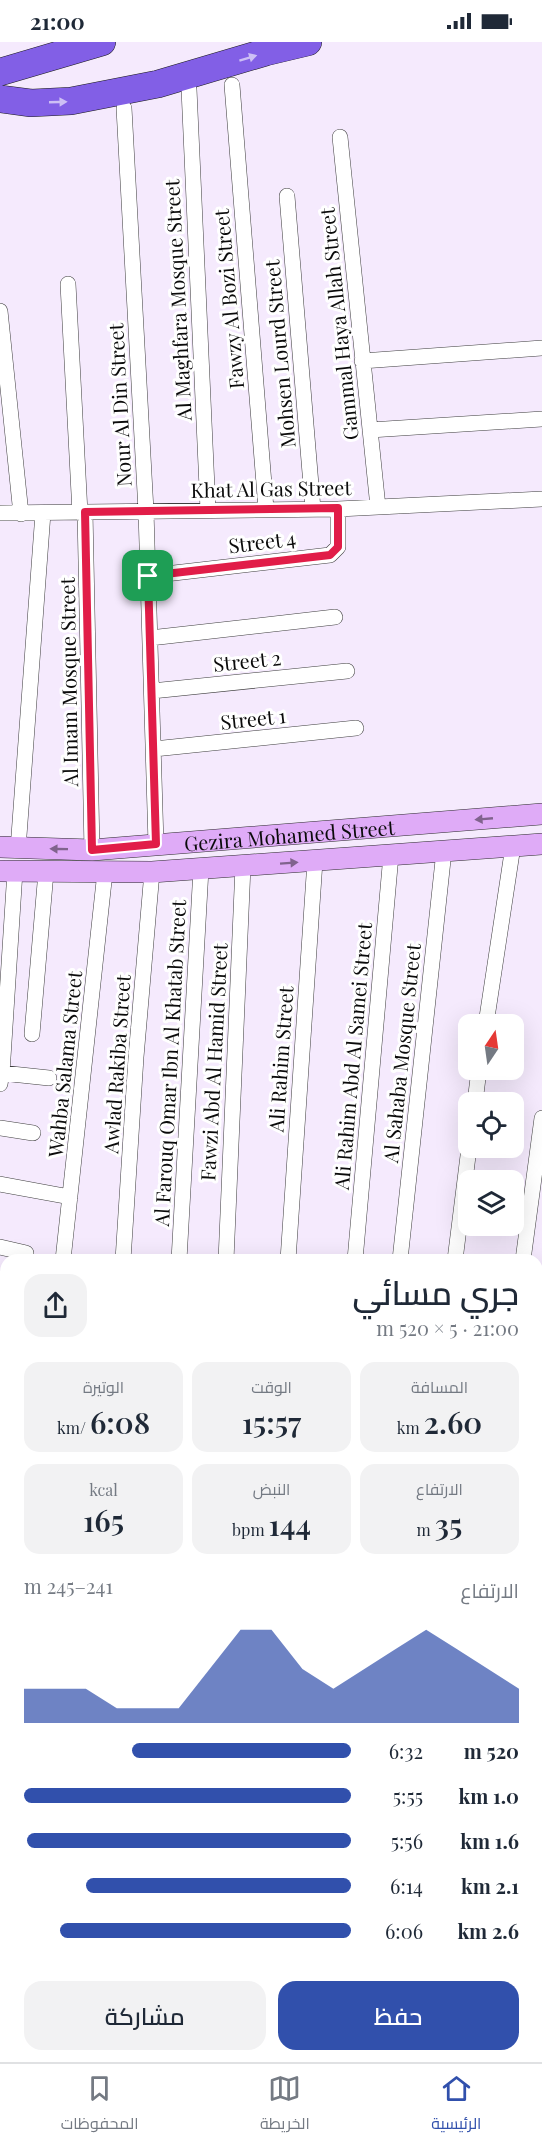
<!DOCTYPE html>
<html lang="ar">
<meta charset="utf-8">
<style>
body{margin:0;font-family:"Playfair Display",Cairo,serif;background:#f2f2f3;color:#1f2937;direction:rtl;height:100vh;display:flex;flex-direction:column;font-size:22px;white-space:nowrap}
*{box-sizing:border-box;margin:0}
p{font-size:20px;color:#747a83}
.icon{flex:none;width:33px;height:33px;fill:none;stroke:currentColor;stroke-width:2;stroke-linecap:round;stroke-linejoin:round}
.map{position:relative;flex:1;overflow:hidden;direction:ltr}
.side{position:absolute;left:0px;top:1212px;width:543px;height:808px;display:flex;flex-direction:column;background:#fff;border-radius:18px 18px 0 0;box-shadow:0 6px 24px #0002;direction:rtl}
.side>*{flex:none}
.needle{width:39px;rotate:13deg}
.controls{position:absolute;left:458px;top:972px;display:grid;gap:12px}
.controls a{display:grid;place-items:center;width:66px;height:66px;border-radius:12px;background:#fff;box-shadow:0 6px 24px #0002;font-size:30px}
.pin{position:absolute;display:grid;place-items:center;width:51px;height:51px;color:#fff;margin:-26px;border-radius:12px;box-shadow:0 3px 9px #0006}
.round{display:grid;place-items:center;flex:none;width:63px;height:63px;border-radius:18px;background:#f2f2f3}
.overview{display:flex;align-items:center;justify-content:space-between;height:102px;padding:0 24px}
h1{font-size:33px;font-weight:600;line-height:45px}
.stats{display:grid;grid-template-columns:repeat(3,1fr);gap:9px;height:102px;padding:6px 24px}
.stats div{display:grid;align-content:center;border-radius:15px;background:#f2f2f3;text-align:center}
.stats b{font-size:30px;font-weight:600}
.stats small{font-size:16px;font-weight:400}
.stats p{font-size:16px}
.chart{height:168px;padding:12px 24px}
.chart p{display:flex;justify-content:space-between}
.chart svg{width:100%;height:108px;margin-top:6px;fill:#3150ac;opacity:.7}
.button{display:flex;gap:12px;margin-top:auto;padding:12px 24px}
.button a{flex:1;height:69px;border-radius:18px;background:#3150ac;color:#fff;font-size:24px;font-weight:600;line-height:69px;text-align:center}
.button a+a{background:#f2f2f3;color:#1f2937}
ul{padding:0 24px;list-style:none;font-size:20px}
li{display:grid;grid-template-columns:96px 72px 1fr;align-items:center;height:45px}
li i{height:15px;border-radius:8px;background:#3150ac}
.status{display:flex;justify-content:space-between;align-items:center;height:42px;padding:0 30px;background:#fff;direction:ltr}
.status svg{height:16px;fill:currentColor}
.tabs{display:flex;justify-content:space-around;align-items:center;height:84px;border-top:2px solid #e0e1e3;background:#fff;font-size:16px;color:#747a83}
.tabs a{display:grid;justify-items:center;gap:3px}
.tabs .selected{color:#3150ac}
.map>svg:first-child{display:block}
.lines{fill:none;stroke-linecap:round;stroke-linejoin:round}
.street-casing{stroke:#3e3e3e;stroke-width:16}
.secondary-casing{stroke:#2d2d2d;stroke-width:22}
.highway-casing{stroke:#1c1c1c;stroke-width:28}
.street{stroke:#fff;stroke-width:15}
.secondary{stroke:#dfabf7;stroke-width:21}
.highway{stroke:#825fe6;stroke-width:27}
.oneway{fill:#cdbff5}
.oneway2{fill:#80638d}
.route-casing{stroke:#fff;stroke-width:12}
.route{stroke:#e11d48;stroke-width:8}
.labels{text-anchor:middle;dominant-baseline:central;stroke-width:6;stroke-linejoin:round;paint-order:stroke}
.street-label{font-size:20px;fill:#0b0b0b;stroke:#fff}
</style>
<div class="status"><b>21:00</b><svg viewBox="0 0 49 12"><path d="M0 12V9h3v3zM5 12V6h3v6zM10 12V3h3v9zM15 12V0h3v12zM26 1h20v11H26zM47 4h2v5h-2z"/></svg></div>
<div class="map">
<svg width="542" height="2020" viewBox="0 0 542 2020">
<rect width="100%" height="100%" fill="#f5eafd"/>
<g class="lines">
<defs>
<path id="street" d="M 232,43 L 266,467
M 189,47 L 208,468
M 124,66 L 146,469 L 156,802
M 340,95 L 378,465
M 287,154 L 313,467
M 68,242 L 80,471
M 0,269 L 21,472
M 362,319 L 542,306
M 370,388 L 542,377
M 85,470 L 92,808
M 0,471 L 338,467 L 542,457
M 148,534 L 330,513 L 338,505 L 338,467
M 150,596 L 335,575
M 152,649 L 347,629
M 154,707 L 356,686
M 18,807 L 43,471
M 486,982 L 513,804
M 32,992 L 46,830
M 2,1031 L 49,1036
M 0,1042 L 2,1031 L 15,829
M 475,1060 L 479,1028
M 0,1086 L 33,1091
M 0,1142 L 70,1155
M 0,1205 L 26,1211
M 63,1218 L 105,830
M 123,1218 L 136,1015 L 152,830
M 179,1218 L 201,827
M 226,1218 L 243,824
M 288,1218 L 315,819
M 355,1218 L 391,813
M 400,1218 L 444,809
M 455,1218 L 469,1106
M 523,1218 L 542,1076
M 0,1279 L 6,1281
M 537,1509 L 542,1479
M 0,1556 L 6,1558
M 537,1704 L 542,1677
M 0,1713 L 6,1713
M 0,1792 L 6,1792
M 537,1848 L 542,1828
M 537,1876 L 542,1877
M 0,1893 L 6,1886
M 537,1920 L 542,1914
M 0,1981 L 6,1983
M 159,2014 L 171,2020
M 465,2014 L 465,2020
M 118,2020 L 121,2014
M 223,2020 L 228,2014
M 266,2020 L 272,2014
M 342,2020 L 351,2019 L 355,2014
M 387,2020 L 394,2014"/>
<g id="secondary">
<path id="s1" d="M 0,805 L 92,808 L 542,772"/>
<path d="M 0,829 L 152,830 L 542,802"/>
</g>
<path id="highway" d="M 0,30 L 102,0
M 0,57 L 31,61 L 71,59 L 158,42 L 266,10 L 308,0"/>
</defs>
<use href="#street" class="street-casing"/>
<use href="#secondary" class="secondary-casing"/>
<use href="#highway" class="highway-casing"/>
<use href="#street" class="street"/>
<use href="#secondary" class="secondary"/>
<use href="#highway" class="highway"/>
</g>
<defs><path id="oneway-solid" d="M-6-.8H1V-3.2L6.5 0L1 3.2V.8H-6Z" transform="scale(1.5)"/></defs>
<g class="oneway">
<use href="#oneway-solid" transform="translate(248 16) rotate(-17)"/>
<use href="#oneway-solid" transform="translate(58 60) rotate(-2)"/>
</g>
<g class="oneway2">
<use href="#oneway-solid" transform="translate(484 777) rotate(175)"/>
<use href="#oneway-solid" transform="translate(59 807) rotate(-179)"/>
<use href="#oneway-solid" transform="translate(289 821) rotate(-4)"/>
</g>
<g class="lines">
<defs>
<path id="route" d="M 338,466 L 338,505 L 330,513 L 148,534 L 156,802 L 92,808 L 85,470 Z"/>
</defs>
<use href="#route" class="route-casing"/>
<use href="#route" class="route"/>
</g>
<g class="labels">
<g class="street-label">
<text transform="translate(228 257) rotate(-95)">Fawzy Al Bozi Street</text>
<text transform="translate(177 258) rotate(-93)">Al Maghfara Mosque Street</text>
<text transform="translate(338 282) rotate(-96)">Gammal Haya Allah Street</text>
<text transform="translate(279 312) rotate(-95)">Mohsen Lourd Street</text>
<text transform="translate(119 363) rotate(-93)">Nour Al Din Street</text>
<text transform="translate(271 446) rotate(-1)">Khat Al Gas Street</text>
<text transform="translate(262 499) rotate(-7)">Street 4</text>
<text transform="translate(247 618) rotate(-6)">Street 2</text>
<text transform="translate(68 640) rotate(-91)">Al Imam Mosque Street</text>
<text transform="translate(253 676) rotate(-6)">Street 1</text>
<text stroke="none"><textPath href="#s1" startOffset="290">Gezira Mohamed Street</textPath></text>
<text transform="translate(401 1011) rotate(-84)">Al Sahaba Mosque Street</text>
<text transform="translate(352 1014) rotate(-85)">Ali Rahim Abd Al Samei Street</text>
<text transform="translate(280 1017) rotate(-86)">Ali Rahim Street</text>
<text transform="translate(213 1020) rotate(-87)">Fawzi Abd Al Hamid Street</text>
<text transform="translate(169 1021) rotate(-87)">Al Farouq Omar Ibn Al Khatab Street</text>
<text transform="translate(64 1022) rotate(-84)">Wahba Salama Street</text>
<text transform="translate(116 1022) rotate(-86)">Awlad Rakiba Street</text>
</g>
</g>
</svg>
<div class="controls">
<a><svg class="needle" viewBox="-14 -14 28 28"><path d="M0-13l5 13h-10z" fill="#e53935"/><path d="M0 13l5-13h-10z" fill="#747a83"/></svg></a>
<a><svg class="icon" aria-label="locate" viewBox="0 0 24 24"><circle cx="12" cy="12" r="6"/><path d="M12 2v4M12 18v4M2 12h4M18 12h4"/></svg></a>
<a><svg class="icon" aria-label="layers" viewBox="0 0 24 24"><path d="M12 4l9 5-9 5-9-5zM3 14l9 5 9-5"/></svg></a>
</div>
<div class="pin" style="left:148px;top:534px;background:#1e9e55"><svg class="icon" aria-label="arrive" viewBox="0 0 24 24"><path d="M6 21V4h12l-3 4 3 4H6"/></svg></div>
<section class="side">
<div class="overview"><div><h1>جري مسائي</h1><p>21:00 · 5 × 520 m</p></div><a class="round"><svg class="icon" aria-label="share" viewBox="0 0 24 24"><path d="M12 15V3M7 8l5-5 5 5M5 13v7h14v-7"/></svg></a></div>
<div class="stats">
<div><p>المسافة</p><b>2.60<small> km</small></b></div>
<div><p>الوقت</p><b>15:57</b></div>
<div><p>الوتيرة</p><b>6:08<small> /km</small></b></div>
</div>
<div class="stats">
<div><p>الارتفاع</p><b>35<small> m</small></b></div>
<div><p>النبض</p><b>144<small> bpm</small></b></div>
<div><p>kcal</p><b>165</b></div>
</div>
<div class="chart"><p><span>الارتفاع</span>241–245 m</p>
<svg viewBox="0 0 160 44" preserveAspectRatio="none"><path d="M0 44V30L10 30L20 30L30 38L40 38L50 38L60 22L70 6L80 6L90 22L100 30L110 22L120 14L130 6L140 14L150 22L160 30V44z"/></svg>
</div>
<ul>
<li><b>520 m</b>6:32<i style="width:67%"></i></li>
<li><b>1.0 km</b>5:55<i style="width:100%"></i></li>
<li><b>1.6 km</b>5:56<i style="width:99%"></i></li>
<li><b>2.1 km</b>6:14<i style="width:81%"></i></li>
<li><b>2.6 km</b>6:06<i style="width:89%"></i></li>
</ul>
<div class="button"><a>حفظ</a><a>مشاركة</a></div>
</section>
</div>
<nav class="tabs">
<a class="selected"><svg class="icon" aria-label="home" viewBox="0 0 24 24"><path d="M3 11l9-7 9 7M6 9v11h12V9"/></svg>الرئيسية</a>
<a><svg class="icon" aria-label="map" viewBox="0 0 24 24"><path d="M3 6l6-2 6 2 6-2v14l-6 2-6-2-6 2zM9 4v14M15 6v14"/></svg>الخريطة</a>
<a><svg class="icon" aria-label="saved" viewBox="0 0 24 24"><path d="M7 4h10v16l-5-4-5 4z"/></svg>المحفوظات</a>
</nav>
